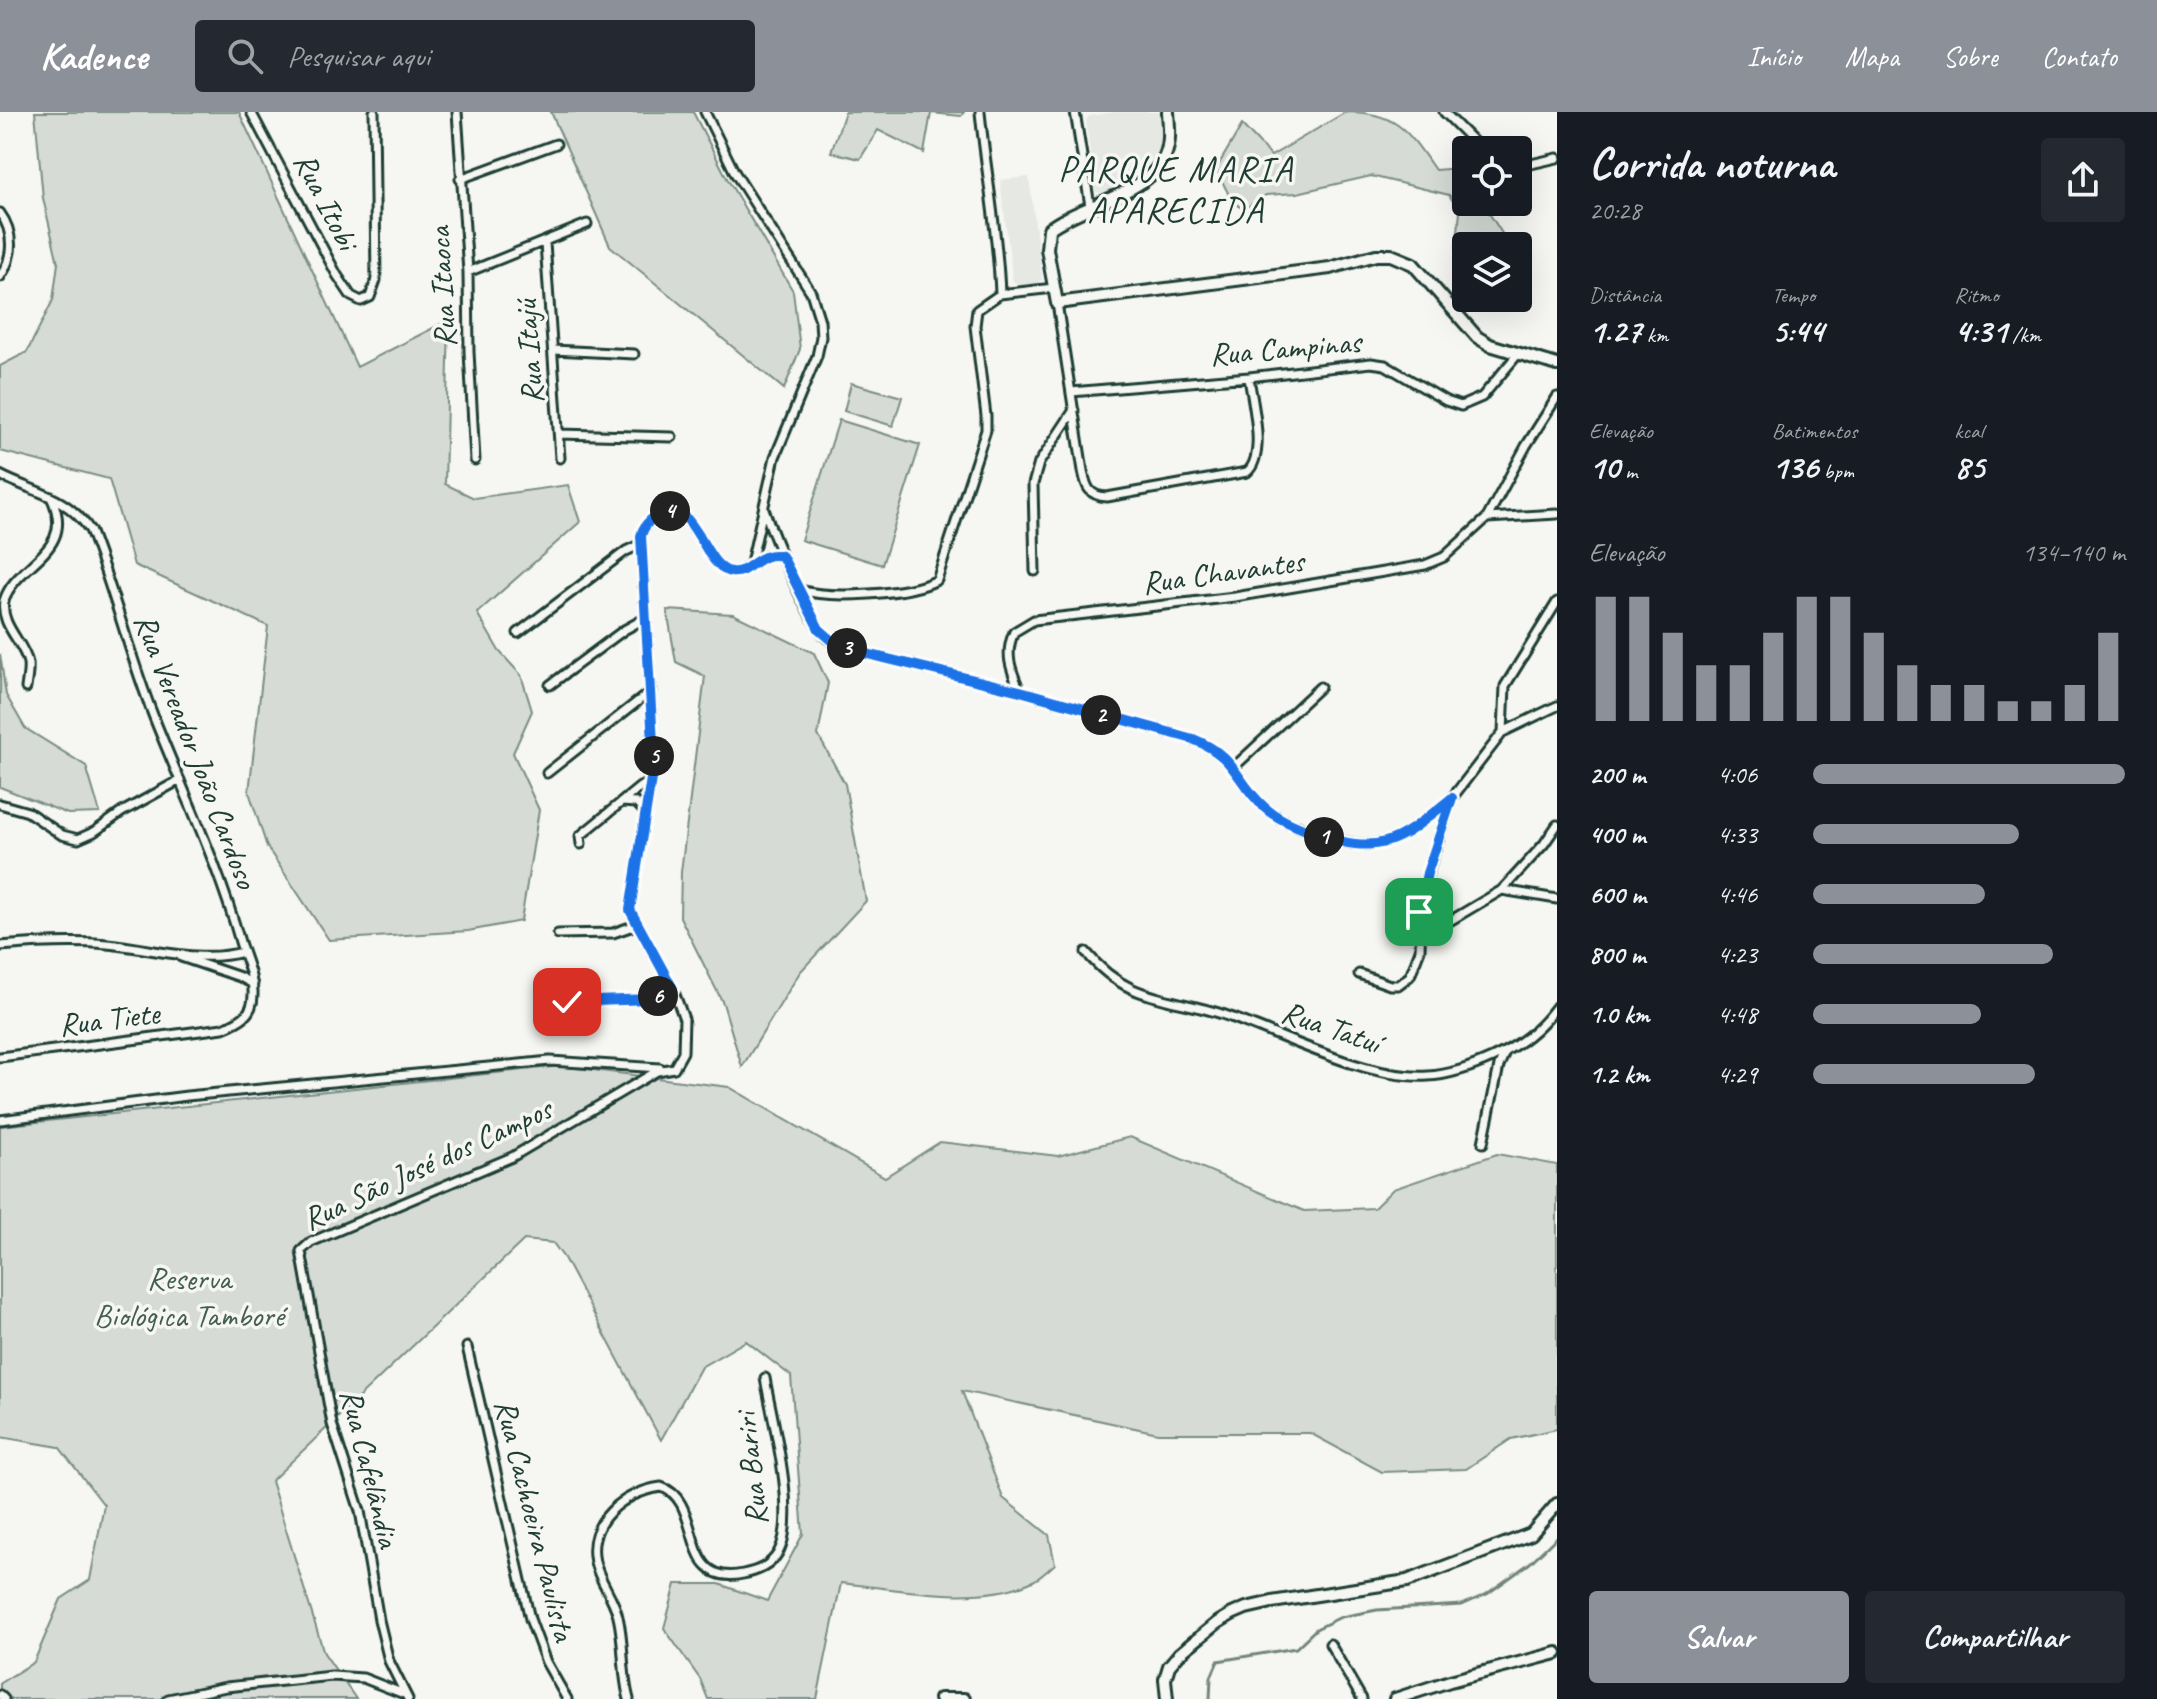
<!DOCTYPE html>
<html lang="pt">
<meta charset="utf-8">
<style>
body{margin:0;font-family:Caveat,sans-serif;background:#242831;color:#f1f3f6;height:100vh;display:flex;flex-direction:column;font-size:30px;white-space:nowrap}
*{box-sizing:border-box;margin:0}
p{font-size:26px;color:#9ea1a6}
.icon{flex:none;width:44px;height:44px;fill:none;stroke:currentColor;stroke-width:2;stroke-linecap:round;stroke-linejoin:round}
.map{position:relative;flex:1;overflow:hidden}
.details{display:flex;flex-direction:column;background:#171b24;width:600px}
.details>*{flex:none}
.tools{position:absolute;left:1452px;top:24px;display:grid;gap:16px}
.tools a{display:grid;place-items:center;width:80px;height:80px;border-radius:8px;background:#171b24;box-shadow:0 8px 32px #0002;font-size:40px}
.pin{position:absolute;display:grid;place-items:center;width:68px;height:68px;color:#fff;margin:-34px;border-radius:16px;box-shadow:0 4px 12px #0006}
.km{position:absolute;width:40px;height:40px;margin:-20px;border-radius:50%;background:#222;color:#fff;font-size:22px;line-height:40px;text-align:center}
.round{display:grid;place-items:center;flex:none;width:84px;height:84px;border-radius:8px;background:#242831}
.overview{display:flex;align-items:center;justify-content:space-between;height:136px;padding:0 32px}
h1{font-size:44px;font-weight:600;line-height:60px}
.stats{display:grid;grid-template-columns:repeat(3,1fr);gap:12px;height:136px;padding:8px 32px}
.stats div{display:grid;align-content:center}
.stats b{font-size:34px;font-weight:600}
.stats small{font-size:22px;font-weight:400}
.stats p{font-size:22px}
.chart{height:224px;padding:16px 32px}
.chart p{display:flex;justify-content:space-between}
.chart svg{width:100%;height:144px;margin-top:8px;stroke:#8c9099;stroke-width:6}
.button{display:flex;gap:16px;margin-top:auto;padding:16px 32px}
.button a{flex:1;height:92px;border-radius:8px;background:#8c9099;color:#fff;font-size:32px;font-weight:600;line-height:92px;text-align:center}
.button a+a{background:#242831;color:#f1f3f6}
ul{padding:0 32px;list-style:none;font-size:26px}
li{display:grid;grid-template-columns:128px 96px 1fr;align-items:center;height:60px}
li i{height:20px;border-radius:10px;background:#8c9099}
header{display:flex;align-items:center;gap:48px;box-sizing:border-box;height:112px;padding:0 40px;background:#8c9099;color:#fff}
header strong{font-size:38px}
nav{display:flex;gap:44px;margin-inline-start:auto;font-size:28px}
.search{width:560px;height:72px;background:#242831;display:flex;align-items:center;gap:20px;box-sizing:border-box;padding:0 28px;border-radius:8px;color:#9ea1a6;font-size:30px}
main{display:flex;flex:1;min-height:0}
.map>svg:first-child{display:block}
.built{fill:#e6e8e4}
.green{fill:#d6dbd6;stroke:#7a8c85;stroke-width:2}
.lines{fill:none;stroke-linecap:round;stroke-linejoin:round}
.stream{stroke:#72847d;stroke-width:3}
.street-casing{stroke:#1f3d34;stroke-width:13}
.secondary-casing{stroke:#1f3d34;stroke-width:16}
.street{stroke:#f6f6f2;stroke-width:7}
.secondary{stroke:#f6f6f2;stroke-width:10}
.route-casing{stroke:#fff;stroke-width:16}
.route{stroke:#1a73e8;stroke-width:10}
.labels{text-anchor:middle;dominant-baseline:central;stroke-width:7;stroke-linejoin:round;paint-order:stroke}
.street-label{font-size:32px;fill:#1f3d34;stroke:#f6f6f2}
.park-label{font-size:32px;fill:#445d54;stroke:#f6f6f2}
.quarter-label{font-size:36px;letter-spacing:2px;fill:#1f3d34;stroke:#f6f6f2}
</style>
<header>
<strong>Kadence</strong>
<div class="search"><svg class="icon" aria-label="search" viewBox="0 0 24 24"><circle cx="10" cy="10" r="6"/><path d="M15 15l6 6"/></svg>Pesquisar aqui</div>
<nav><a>Início</a><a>Mapa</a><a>Sobre</a><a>Contato</a></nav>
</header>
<main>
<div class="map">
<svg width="1557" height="1587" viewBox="0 0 1557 1587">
<rect width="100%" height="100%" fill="#f6f6f2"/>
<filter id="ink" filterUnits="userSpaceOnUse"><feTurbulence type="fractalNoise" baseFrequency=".0125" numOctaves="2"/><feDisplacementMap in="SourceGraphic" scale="16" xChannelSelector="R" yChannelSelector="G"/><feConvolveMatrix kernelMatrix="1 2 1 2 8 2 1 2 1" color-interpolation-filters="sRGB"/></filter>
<g filter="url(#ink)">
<path class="built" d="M 1116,0 L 1160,0 L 1162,19 L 1161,36 L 1152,48 L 1116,77 L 1106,81 L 1095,80 L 1086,9 L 1089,4 Z
M 1029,65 L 1042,168 L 1037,173 L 1018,173 L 1013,169 L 1000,68 Z"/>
<path class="green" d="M 35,0 L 239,0 L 357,255 L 449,208 L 445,372 L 474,386 L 568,373 L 580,410 L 477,501 L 499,539 L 521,563 L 532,599 L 513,641 L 539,698 L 521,809 L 468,819 L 329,828 L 267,735 L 249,680 L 268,514 L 134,453 L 109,367 L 0,339 L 0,254 L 27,240 L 53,188 L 58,151 L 43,86 Z
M 551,0 L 693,0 L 728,68 L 793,179 L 800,237 L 784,277 L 610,134 Z
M 845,0 L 964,0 L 961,4 L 931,1 L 924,41 L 878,18 L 860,47 L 831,40 Z
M 1346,0 C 1397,0 1408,19 1435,58 L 1460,56 L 1466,64 L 1466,90 L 1482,90 L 1510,134 L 1466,134 L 1466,163 L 1456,139 L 1460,100 L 1449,83 L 1371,64 L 1297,81 L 1266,83 L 1244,97 L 1233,91 L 1216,57 L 1242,13 L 1271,44 Z
M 851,271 L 902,285 L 893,314 L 844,299 Z
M 839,308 L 920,333 L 882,453 L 801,428 Z
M 667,498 L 733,502 L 814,541 L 828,571 L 818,623 L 845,672 L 866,789 L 800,860 L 742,955 L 723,891 L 680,805 L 681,760 L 705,564 L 676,550 Z
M 0,542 L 6,583 L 25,616 L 86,654 L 100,701 L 68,702 L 0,675 Z
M 561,954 L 729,975 L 885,1065 L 940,1030 L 1058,1044 L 1130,1025 L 1304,1099 L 1374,1096 L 1393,1077 L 1497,1042 L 1557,1053 L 1557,1317 L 1511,1327 L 1466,1357 L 1382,1360 L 1310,1321 L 1158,1321 L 962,1279 L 1003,1386 L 1049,1423 L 1055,1452 C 1049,1457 1042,1464 1035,1468 C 982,1495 898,1477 841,1471 L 817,1587 L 708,1587 L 700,1567 L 664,1516 L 676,1472 L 719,1472 L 767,1489 L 803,1422 L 791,1264 L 746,1229 L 701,1255 L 661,1328 L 564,1146 L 553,1131 L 524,1128 L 271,1369 L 324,1541 L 356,1587 L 0,1587 L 0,1571 L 34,1550 L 61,1487 L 90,1468 L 104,1393 L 59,1335 L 0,1325 L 0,1014 Z"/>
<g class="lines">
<path class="stream" d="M 1210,1587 L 1211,1565 L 1218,1549 L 1296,1536 L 1316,1517 L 1341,1505 L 1377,1498 L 1462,1493 L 1487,1482 L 1530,1451 L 1557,1425"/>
<defs>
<path id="street" d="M 251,0 L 337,163 L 351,184 L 361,189 L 370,185 L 376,168 L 374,0
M 457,0 L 468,160 L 469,240 L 475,348
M 705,0 L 735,61 L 811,180 L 820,209 L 821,225 L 817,244 L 775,345 L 751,451
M 980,0 C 986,61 998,121 1000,182
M 1075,0 L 1090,94
M 1444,0 L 1482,38
M 1518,55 L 1557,46
M 460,67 L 556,32
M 0,101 C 14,120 14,145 0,165
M 545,131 L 560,346
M 468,160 L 587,112
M 1057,191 L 1083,359 C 1086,375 1089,384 1107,385 L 1247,360 C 1267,343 1252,290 1249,265
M 553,238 L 634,242
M 1071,280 L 1249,265 L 1371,251 L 1385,253 L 1446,289 L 1461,294 L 1482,285 L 1518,242
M 559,322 L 672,325
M 0,363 C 35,381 66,383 90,418 C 114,478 129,542 153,603 C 183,679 218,751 240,830 C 245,847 254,865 253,883 C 253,903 240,909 223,916 L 0,945
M 764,397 C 773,423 807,509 827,526 C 835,532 845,535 855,539 L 1020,579 L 1193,627 C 1237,646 1234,667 1264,695 C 1277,707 1296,714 1313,720 C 1382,746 1399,729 1452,686
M 1487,406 L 1526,334 L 1557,285
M 1035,459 L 1033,372 L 1039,351 L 1074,298
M 800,478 C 830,487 909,483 937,468 L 986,318 L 986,304 L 975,214 L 977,198 L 1000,182 L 1054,176
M 518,521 L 626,439 L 641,432
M 550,573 L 624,518 L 646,506
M 26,576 C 27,568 29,559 28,551 C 24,530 0,514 4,489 C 15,450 78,441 51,385
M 1020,579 C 1011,558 1004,542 1014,520 L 1034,508 L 1235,485 L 1425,453 L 1444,445 L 1487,406 L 1557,402
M 1503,620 L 1505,574 L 1557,490
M 1234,655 L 1320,575
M 547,661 L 651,579
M 622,690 L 636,691 L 645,700
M 0,692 L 28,700 L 62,723 L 78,727 L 94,720 L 122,700 L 180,668
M 581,732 L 580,724 L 640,675 L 650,671
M 1502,778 L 1557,787
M 558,822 L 613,821 L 636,813
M 1421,826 L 1502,778 L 1544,732 L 1557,713
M 0,834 C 35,831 71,829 107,832 C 151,836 199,852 243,840
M 1086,840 C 1128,891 1168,884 1225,903 C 1284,923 1367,968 1428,964 C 1449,963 1472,955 1492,946 C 1520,933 1539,918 1557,894
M 181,845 L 240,865 L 253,872
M 1359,862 L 1390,873 L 1398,873 L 1410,864 L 1420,838 L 1422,780 L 1452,686 L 1503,620 L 1557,594
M 567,890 L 651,887 L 673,877
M 674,956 L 683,940 L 684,907 L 673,877 L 630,798 L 654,648 L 641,424 C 643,415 648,410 655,405 C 694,376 701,455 731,460 C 749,463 757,438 782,444
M 0,1008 L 187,984 L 550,949 L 660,956
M 1483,1031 L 1499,954 L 1505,940
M 467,1235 L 530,1507 L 546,1550 L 567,1587
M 1330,1532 L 1362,1587
M 0,1583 L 4,1587
M 168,1587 L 226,1575 L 332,1564 L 363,1566 L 404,1582
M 408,1587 L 389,1549 L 379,1508 L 360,1399 L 332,1312 L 301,1139 L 311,1130 L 512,1045 L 657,959 L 674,956
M 629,1587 C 621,1559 625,1529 617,1501 C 612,1483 599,1468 595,1450 C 586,1410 624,1380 661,1375 C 705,1388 677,1476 743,1462 C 758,1459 770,1454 778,1441 C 799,1405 772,1307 765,1266"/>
<path id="secondary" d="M 1168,0 C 1169,15 1171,30 1165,44 C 1149,82 1080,93 1049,117 L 1047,137 L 1057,191 L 1330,156 L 1376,143 L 1391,143 L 1413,152 L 1477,225 L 1490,233 L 1557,253
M 940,1587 L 964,1587
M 1167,1587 L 1165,1567 L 1169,1554 L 1179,1542 L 1217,1511 L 1232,1502 L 1246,1496 L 1272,1490 L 1407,1469 L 1531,1422 L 1557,1392
M 1395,1587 L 1450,1569 L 1557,1541"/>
</defs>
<use href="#street" class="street-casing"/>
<use href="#secondary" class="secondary-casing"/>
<use href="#street" class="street"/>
<use href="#secondary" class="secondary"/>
</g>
</g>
<g class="lines" filter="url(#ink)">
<defs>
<path id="route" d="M 567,890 L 651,887 L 673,877 L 630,798 L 654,648 L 641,424 C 643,415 648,410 655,404 C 694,376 701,455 731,460 C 750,463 757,438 782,444 L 819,517 L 835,531 L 855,539 L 1020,579 L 1193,627 C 1237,645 1234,667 1264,695 C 1277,707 1296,714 1313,721 C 1382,746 1399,729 1452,686 L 1427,761 L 1419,800"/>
</defs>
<use href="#route" class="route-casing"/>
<use href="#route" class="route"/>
</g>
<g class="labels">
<g class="street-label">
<text transform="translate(326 89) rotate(63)">Rua Itobi</text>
<text transform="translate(442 175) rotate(-93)">Rua Itaoca</text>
<text transform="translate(1285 236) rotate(-5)">Rua Campinas</text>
<text transform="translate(529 240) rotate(-94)">Rua Itajú</text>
<text transform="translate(1223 460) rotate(-8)">Rua Chavantes</text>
<text transform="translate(196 639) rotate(69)">Rua Vereador João Cardoso</text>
<text transform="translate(109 907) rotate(-7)">Rua Tiete</text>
<text transform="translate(1331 915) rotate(19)">Rua Tatuí</text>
<text transform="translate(427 1052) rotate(-25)">Rua São José dos Campos</text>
<text transform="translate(370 1356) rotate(76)">Rua Cafelândia</text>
<text transform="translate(751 1357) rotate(-96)">Rua Bariri</text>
<text transform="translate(535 1408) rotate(76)">Rua Cachoeira Paulista</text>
</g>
<g class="park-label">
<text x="189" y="1166">Reserva<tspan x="189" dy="37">Biológica Tamboré</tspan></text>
</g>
<g class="quarter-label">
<text x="1176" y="57">PARQUE MARIA<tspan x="1176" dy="41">APARECIDA</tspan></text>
</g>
</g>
</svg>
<div class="tools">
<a><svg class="icon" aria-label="locate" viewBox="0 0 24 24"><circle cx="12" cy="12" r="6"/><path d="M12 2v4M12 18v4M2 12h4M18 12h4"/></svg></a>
<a><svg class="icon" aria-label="layers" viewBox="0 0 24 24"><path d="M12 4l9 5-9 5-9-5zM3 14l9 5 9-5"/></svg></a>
</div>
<div class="pin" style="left:1419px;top:800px;background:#1e9e55"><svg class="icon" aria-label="arrive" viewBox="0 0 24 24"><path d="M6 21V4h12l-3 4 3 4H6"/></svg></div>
<div class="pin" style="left:567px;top:890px;background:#d93025"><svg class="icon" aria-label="check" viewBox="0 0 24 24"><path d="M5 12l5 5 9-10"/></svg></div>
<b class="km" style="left:1324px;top:725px">1</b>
<b class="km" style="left:1101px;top:603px">2</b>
<b class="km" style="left:847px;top:536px">3</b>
<b class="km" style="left:670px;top:399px">4</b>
<b class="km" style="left:654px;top:644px">5</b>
<b class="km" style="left:658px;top:884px">6</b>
</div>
<section class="details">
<div class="overview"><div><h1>Corrida noturna</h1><p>20:28</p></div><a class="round"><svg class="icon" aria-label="share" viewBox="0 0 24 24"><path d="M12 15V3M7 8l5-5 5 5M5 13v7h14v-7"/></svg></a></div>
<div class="stats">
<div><p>Distância</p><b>1.27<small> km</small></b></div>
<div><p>Tempo</p><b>5:44</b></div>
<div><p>Ritmo</p><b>4:31<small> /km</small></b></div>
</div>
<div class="stats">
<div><p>Elevação</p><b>10<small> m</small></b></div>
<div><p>Batimentos</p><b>136<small> bpm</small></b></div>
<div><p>kcal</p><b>85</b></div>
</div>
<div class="chart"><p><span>Elevação</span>134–140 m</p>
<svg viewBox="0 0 160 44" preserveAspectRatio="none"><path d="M5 44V6M15 44V6M25 44V17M35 44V27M45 44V27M55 44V17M65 44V6M75 44V6M85 44V17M95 44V27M105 44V33M115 44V33M125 44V38M135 44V38M145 44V33M155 44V17"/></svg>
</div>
<ul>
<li><b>200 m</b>4:06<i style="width:100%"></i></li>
<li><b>400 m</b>4:33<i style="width:66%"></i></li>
<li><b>600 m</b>4:46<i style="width:55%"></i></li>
<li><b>800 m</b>4:23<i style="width:77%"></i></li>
<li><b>1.0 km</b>4:48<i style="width:54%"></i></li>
<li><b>1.2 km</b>4:29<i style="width:71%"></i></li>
</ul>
<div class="button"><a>Salvar</a><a>Compartilhar</a></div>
</section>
</main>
